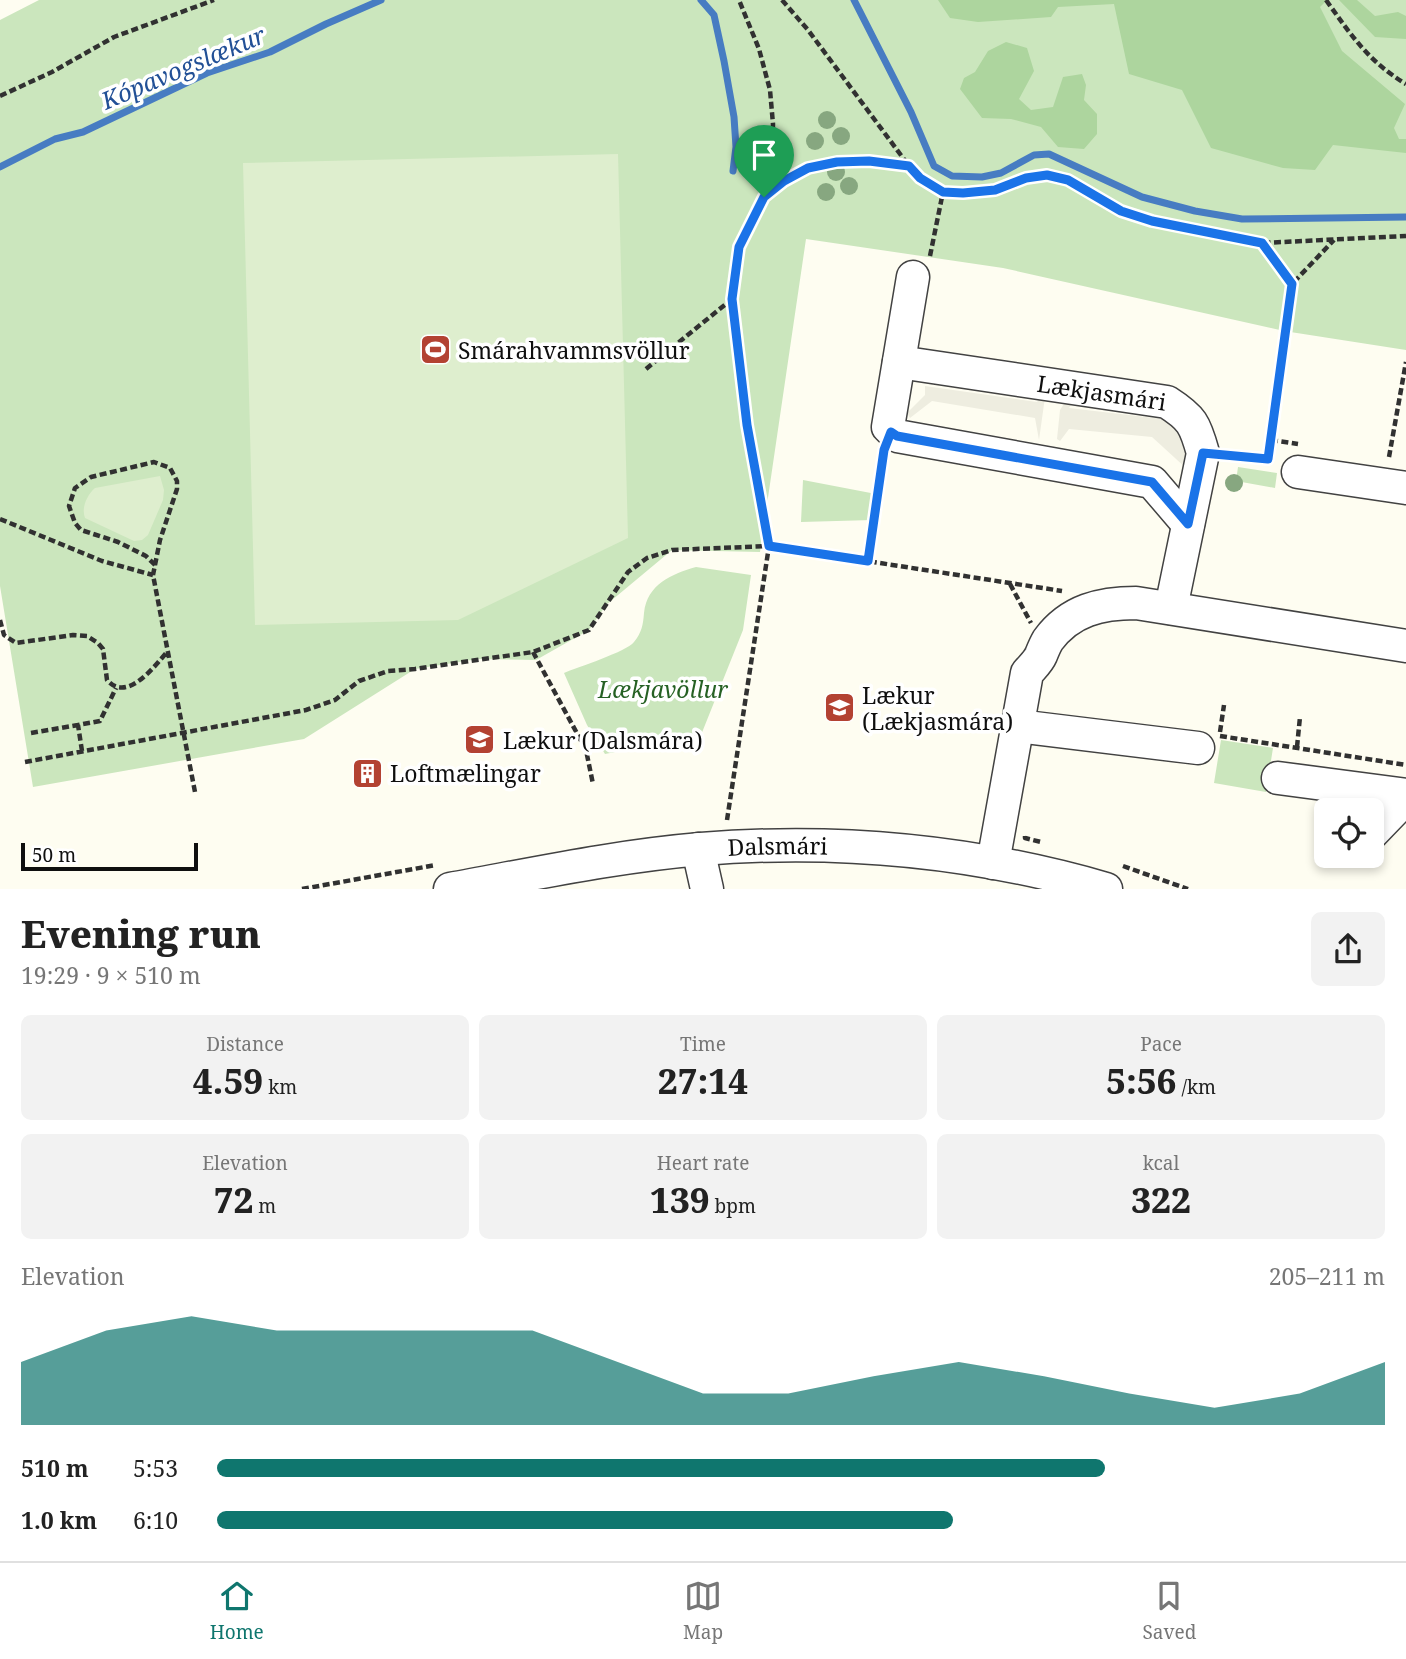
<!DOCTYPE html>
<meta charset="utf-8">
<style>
body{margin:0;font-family:"Noto Serif",serif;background:#f2f2f2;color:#222;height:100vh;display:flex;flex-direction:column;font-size:26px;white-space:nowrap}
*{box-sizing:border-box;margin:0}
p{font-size:23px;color:#767676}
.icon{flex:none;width:38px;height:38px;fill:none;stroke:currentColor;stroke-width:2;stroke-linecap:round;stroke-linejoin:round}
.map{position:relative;height:889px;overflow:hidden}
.drawer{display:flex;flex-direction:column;background:#fff;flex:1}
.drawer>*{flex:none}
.controls{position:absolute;left:1314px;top:798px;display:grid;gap:14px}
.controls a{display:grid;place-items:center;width:70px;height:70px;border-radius:10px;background:#fff;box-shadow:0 4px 10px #0003;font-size:35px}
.scale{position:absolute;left:21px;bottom:18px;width:177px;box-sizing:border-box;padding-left:7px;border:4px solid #0f0f0f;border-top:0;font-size:19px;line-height:24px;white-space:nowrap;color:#0f0f0f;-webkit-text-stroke:5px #fff;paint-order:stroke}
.pin{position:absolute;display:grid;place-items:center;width:60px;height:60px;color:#fff;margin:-72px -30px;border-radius:50% 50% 50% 0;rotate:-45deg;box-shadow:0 0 7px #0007}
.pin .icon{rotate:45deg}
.round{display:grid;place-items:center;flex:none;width:74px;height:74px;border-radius:10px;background:#f2f2f2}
.overview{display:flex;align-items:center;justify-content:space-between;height:119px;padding:0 21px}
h1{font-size:38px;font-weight:800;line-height:52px}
.stats{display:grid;grid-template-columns:repeat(3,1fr);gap:10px;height:119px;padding:7px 21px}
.stats div{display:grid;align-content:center;border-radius:10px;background:#f2f2f2;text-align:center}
.stats b{font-size:35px;font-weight:800}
.stats small{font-size:19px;font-weight:400}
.stats p{font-size:19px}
.chart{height:196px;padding:14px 21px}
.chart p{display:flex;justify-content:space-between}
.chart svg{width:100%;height:126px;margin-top:7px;fill:#0f766e;opacity:.7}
ul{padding:0 21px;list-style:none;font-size:23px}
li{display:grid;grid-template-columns:112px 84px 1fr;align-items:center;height:52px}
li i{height:18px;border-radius:9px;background:#0f766e}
.menu{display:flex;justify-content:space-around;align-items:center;height:98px;border-top:2px solid #e0e0e0;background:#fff;font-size:19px;color:#767676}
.menu a{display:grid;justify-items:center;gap:4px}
.menu .current{color:#0f766e}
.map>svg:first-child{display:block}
.green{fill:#cbe6bd}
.forest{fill:#add59e}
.pitch{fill:#deeece}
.plaza{fill:#eeede0}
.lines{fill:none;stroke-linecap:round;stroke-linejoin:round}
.stream{stroke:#477cc2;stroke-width:7}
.minor-casing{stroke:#424242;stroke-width:35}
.path{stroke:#313131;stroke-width:4.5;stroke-dasharray:7 3.5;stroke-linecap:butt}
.minor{stroke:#fff;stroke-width:32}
.tree{fill:#87a780}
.route-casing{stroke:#fff;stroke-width:14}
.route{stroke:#1a73e8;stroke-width:9}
.labels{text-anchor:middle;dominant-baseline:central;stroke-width:7;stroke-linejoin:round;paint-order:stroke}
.poi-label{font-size:23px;fill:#0f0f0f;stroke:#fff;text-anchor:start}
.street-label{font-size:23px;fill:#0f0f0f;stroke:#fff}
.park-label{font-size:23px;font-style:italic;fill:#266124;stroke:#fff}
.water-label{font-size:24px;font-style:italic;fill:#225096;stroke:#fff}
</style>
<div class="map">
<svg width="1406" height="889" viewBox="0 0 1406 889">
<rect width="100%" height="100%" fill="#fefdf1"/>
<path class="green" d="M 39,0 L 1406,0 L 1406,350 L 1284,331 L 1003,268 L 806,239 L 760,552 L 672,550 L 606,605 L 589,630 L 536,660 L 478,659 L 415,669 L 304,739 L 33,787 L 0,586 L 0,20 Z
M 1238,467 L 1277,473 L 1275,488 L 1236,481 Z
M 803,480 L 876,494 L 872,520 L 801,522 Z
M 696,567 L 751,575 L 743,630 L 701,735 L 605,754 L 587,725 L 564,673 C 578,667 626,652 634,642 C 642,632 643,625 644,613 C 647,584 672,574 696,567 Z
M 1221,740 L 1273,748 L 1266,792 L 1214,783 Z"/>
<path class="forest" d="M 938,0 L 1327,0 L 1320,7 L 1342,51 L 1405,104 L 1394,128 L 1399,139 L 1406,139 L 1406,153 L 1333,145 L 1315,170 L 1283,168 L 1211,148 L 1182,90 L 1129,74 L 1114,4 L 1058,7 L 1051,17 L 978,22 L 950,18 Z
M 1339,0 L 1357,0 L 1375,16 L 1398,12 L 1406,16 L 1406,39 L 1375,37 Z
M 1006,42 L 1027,48 L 1034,71 L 1019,99 L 1031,110 L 1053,107 L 1063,77 L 1082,74 L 1086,85 L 1084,100 L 1097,114 L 1097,134 L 1084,149 L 1058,147 L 1041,127 L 1011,119 L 982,118 L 960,89 L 964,78 L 975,72 L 988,51 Z"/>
<path class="pitch" d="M 618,154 L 628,538 L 458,620 L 255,625 L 243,163 Z
M 160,476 L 164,490 L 163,500 L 148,535 L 142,540 L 134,541 L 85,518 C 81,508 87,495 95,488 Z"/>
<path class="plaza" d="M 925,386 L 1037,402 L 1046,390 L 1039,440 L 1035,418 L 932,401 L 910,418 L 907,413 L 925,395 Z
M 1079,393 L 1069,408 L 1163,419 L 1165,405 L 1193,438 L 1187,469 L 1152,437 L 1069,429 L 1060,441 L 1057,439 L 1060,410 L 1069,396 Z"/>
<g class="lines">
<path class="stream" d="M 701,0 L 714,15 L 724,61 L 734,117 L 736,147 L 733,171
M 854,0 L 911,112 L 934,166 L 952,176 L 982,177 L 1001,173 L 1034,155 L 1049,154 L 1142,197 L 1195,211 L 1242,219 L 1406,217
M 0,167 L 55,139 L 83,132 L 207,73 L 270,52 L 326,24 L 381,0"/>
<defs>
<g id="minor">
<path d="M 913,277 L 888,427 L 897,436 L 1152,482 L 1188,524"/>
<path id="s1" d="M 899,362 L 1167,402 C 1192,418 1195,424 1203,453 L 1171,608"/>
<path d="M 1298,472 L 1406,488"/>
<path d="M 1018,726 L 1198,748"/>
<path d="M 1278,778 L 1406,795"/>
<path d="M 1372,833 L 1406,798"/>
<path d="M 698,849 L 707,889"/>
<path d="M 993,863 L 1027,673 C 1032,667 1038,662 1041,655 C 1043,650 1045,645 1048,640 C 1070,610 1101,603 1136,603 L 1406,646"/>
<path id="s2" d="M 450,889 C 533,874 617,856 701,849 C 837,838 975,851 1106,889"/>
</g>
</defs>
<use href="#minor" class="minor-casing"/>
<path class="path" d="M 782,0 L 808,30 L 909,166 L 920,178 L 943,192 L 963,193 L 995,189 L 1025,178 L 1047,175 L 1068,180 L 1121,211 L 1152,221 L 1262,243 L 1406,236
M 1326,0 C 1351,35 1369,62 1406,84
M 0,96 L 52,72 L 114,37 L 214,0
M 765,196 C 814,157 849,158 908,166
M 1262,243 L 1292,284
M 930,256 L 943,192
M 646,369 L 732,299
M 1271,440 L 1298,444
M 1227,456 L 1268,459 L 1292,284 L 1334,240
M 1389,457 L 1406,362
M 0,519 L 102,561 L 153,575
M 868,561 L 883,458
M 155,565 L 146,556 L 118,542 L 81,530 L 75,523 L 69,506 L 75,488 L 91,477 L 154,462 L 170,468 L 177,481 L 177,489 L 160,540 L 153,575 L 195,792
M 1010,584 L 1031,623
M 0,620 L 4,635 L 16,643 L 73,635 L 87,636 L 98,643 L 103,649 L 107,680 C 127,703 154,667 167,652
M 533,652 L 586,750 L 593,784
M 1220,732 L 1224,705
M 31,733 L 78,725
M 1220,736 L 1406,765
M 1297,747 L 1300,717
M 82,751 L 78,725 L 100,721 L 116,688
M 25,762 L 306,710 L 335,700 L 359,681 L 388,671 L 415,669 L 533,652 L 589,630 L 628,572 L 647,558 L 672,550 L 769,546 L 1062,591
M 727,820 L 769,546 L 747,425 L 732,299 L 739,247 L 764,197 L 772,156 L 773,124 L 770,90 L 759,49 L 739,0
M 1025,836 L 1025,838 L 1041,842
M 1123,866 L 1188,889
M 302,889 L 436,865"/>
<use href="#minor" class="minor"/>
</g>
<g class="tree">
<circle cx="827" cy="120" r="9"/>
<circle cx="841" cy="136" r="9"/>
<circle cx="815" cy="141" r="9"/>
<circle cx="836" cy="172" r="9"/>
<circle cx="849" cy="186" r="9"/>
<circle cx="826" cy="192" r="9"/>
<circle cx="1234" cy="483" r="9"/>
</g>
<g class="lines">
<defs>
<path id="route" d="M 869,161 L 909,166 L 920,178 L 943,192 L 963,193 L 995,190 L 1026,178 L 1047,175 L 1068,180 L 1121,211 L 1152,221 L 1262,243 L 1292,284 L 1268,459 L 1203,453 L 1188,524 L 1152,482 L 897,436 L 891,432 L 884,450 L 868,561 L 769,546 L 747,425 L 732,299 L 739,247 L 764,197 L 784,181 L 808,168 L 837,162 Z"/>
</defs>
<use href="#route" class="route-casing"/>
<use href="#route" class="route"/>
</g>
<defs>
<symbol id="stadium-square" viewBox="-11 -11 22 22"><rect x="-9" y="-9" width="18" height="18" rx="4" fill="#b34232" stroke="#fff"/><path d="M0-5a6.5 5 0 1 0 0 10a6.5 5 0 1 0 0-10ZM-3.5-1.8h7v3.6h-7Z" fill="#fff"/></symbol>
<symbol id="school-square" viewBox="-11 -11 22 22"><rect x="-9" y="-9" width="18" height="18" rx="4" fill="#b34232" stroke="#fff"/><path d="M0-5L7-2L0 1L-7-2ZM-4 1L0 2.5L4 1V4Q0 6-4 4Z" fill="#fff"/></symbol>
<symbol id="building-square" viewBox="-11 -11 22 22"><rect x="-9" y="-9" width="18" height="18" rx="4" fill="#b34232" stroke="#fff"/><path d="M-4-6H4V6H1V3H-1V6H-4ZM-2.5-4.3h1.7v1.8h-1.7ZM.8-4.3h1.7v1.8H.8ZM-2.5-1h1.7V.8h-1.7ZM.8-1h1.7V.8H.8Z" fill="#fff"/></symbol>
</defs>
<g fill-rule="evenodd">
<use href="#stadium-square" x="418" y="332" width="35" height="35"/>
<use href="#school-square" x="822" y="690" width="35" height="35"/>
<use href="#school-square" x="462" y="722" width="35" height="35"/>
<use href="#building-square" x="350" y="756" width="35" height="35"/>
</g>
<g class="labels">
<g class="poi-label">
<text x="458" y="350">Smárahvammsvöllur</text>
<text x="862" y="695">Lækur<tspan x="862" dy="26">(Lækjasmára)</tspan></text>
<text x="503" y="740">Lækur (Dalsmára)</text>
<text x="390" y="773">Loftmælingar</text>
</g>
<g class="street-label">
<text stroke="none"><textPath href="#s1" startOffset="205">Lækjasmári</textPath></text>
<text stroke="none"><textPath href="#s2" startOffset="331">Dalsmári</textPath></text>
</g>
<g class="park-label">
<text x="663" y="689">Lækjavöllur</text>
</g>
<g class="water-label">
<text transform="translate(183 67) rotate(-23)">Kópavogslækur</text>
</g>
</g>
</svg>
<div class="controls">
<a><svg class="icon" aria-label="locate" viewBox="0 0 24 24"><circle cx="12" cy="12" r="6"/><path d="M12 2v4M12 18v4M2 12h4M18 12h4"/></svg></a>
</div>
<div class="scale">50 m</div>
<div class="pin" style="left:764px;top:197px;background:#1e9e55"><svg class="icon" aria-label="arrive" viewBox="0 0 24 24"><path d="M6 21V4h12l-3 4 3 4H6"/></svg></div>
</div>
<section class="drawer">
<div class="overview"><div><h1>Evening run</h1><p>19:29 · 9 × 510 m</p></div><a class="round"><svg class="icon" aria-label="share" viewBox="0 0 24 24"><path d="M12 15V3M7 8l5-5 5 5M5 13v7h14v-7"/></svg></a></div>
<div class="stats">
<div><p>Distance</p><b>4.59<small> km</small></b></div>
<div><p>Time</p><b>27:14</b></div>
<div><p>Pace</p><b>5:56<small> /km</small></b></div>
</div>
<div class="stats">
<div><p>Elevation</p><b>72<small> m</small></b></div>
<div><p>Heart rate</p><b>139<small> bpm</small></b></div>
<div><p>kcal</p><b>322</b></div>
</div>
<div class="chart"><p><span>Elevation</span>205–211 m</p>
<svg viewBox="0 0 160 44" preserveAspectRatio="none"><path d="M0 44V22L10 11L20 6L30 11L40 11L50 11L60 11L70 22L80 33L90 33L100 27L110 22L120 27L130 33L140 38L150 33L160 22V44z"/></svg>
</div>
<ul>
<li><b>510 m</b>5:53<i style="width:76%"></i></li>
<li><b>1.0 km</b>6:10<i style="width:63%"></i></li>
</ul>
</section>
<nav class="menu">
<a class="current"><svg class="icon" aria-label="home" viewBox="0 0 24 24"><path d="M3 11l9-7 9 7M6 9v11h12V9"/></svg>Home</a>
<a><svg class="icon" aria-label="map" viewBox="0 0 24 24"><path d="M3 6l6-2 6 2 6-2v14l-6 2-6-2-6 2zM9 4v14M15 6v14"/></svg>Map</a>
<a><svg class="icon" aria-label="saved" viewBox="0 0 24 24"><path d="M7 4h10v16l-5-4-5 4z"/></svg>Saved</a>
</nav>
